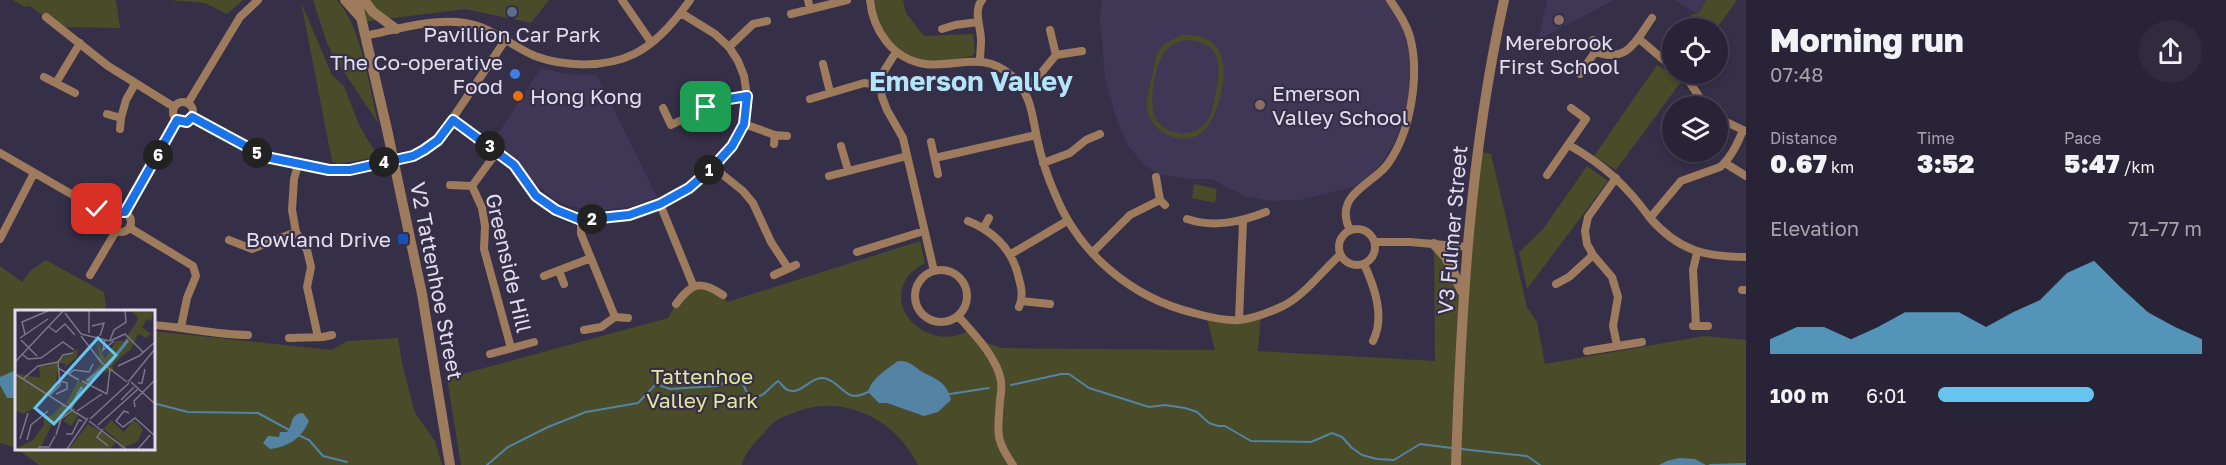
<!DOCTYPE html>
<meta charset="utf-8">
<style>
body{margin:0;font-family:"Golos Text",sans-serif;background:#302b3e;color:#f1f3f6;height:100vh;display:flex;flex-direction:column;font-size:22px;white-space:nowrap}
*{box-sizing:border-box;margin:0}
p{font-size:20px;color:#a5a4ad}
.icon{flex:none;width:33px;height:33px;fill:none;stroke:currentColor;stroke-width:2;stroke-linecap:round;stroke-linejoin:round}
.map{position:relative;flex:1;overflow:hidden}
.drawer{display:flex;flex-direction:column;background:#282336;width:480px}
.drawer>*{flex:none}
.tools{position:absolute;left:1662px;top:18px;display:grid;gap:12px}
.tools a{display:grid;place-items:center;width:66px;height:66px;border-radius:50%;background:#282336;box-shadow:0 3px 9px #0003,0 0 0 2px #444051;font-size:30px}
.pin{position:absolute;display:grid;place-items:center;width:51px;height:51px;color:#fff;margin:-26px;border-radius:12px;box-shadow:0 3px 9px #0006}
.km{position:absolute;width:30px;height:30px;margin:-15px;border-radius:50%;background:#222;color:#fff;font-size:16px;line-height:30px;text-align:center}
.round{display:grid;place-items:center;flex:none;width:63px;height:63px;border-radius:32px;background:#302b3e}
.head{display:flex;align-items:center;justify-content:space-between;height:102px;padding:0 24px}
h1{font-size:33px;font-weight:800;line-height:45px}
.figures{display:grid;grid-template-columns:repeat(3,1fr);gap:9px;height:102px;padding:6px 24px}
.figures div{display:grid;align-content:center}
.figures b{font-size:26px;font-weight:800}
.figures small{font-size:16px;font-weight:400}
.figures p{font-size:16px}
.chart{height:168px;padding:12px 24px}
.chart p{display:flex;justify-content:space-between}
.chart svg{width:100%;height:108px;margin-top:6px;fill:#66c4ef;opacity:.7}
ul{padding:0 24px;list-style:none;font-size:20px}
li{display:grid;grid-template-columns:96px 72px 1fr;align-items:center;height:45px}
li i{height:15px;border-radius:8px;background:#66c4ef}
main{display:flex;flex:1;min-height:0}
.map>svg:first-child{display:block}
.built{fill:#403656}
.green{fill:#494b29;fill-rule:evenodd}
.water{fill:#5383a5}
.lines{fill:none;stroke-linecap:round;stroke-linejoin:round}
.stream{stroke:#5383a5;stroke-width:2}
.minor{stroke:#9e7b5d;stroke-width:8}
.tertiary{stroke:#9e7b5d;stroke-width:10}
.tertiary-bridge{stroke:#9e7b5d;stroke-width:10}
.route-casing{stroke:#fff;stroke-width:12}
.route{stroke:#1a73e8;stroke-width:8}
.service-dot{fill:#5c6f8a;stroke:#362f48;stroke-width:2}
.education-dot{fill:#8d6e63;stroke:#362f48;stroke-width:2}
.shop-dot{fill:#3f7fe0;stroke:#362f48;stroke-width:2}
.food-dot{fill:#e8710a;stroke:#362f48;stroke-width:2}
.transit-dot{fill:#1a4fb4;stroke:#362f48;stroke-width:2}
.labels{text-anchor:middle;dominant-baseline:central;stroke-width:4.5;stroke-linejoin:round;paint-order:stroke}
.poi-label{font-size:21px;fill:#e1ddee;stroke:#362f48}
.street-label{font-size:21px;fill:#e1ddee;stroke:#362f48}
.park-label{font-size:21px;fill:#e2e794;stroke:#362f48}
.district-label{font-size:27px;font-weight:bold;fill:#b3e4fc;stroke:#362f48}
.inset-river{fill:none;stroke:#5383a5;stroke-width:3}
.inset-road{fill:none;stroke:#7a758a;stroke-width:1.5}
.view{fill:#66c4ef;fill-opacity:0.15;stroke:#66c4ef;stroke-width:3}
.inset-edge{fill:none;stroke:#e1ddee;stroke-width:3}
</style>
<main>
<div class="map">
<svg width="1746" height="465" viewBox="0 0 1746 465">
<rect width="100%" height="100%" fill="#362f48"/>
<path class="built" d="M 1102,0 L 1386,0 L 1406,31 L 1411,63 L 1411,93 L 1395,142 L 1382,162 L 1370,176 L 1353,187 L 1300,200 L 1269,201 L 1244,196 L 1212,179 L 1190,179 L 1157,174 L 1143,164 L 1127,144 L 1116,118 L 1105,78 L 1100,17 Z
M 1547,0 L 1614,0 L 1538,40 Z
M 1675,0 L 1706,0 L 1697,14 Z
M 541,68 L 567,74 L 597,75 L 657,197 L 633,206 L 594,211 L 567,205 L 553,199 L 527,175 L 516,160 L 493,141 Z"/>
<path class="green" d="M 13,0 L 116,0 L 120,28 L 59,27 L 30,6 L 24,7 Z
M 169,0 L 243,0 L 227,14 L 205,3 Z
M 313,0 L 337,0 C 362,28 369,86 378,123 L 334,57 L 327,43 Z
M 358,0 L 549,0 L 531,23 L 465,9 L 362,22 Z
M 874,0 L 903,0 L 906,13 L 924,36 L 973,34 L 975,52 L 972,56 C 959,58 946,62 934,61 C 897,60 878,34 874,0 Z
M 1706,0 L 1737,0 L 1717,28 L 1682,28 L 1692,14 L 1698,14 Z
M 301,2 L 332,75 L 344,86 L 359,125 L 378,157 L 337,164 L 332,161 Z
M 1181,35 C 1221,31 1229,61 1221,93 C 1215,119 1203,148 1170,136 C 1155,130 1148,119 1146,104 L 1157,53 L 1163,45 ZM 1189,40 C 1220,43 1222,65 1216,91 C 1214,100 1213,110 1209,118 C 1198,137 1172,138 1158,122 C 1146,108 1155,60 1168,48 C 1174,43 1181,41 1189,40 Z
M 1657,65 L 1683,79 L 1616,170 L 1594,156 Z
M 1478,151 L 1491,154 L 1527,307 L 1537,322 L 1545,364 L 1704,336 L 1746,340 L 1746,465 L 918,465 C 895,418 841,392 791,414 C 786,416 779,418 775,422 C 770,425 766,431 762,435 C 753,445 745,452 742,465 L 461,465 L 447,378 L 668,318 L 676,304 L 693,285 L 723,295 L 727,302 L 920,241 L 925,263 C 921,266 916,268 913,271 C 878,304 927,355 970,330 L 979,340 L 1001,348 L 1215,350 L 1206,316 L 1239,320 L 1261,314 L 1258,351 L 1435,361 L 1434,244 L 1463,293 Z
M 1587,166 L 1608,181 L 1527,289 L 1519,252 L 1543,229 Z
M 1194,184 L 1217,189 L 1215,203 L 1192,198 Z
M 46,260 L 104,292 L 107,312 L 16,312 L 16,448 L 0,443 L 0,266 L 22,282 L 30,271 Z
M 153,331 L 332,350 L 347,341 L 398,338 L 402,363 L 415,413 L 435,441 L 442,465 L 39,465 L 17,449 L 153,448 Z"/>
<path class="water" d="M 898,361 C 910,360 914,367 924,373 C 937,379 948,384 951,400 L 938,412 L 924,416 L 887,403 L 879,403 L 868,392 C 871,379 887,369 898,361 Z
M 16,370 L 16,398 L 7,398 L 0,385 L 0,377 Z
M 303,413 L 309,421 C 302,438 288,447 270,449 L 263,443 L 268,436 L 279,437 L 280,432 L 287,432 C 294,424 289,414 303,413 Z
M 1679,458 L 1695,459 L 1706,465 L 1659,465 L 1667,461 Z"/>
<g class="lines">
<path class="stream" d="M 1011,385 L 1061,374 L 1069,374 L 1089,388 L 1149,407 L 1165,405 L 1185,408 L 1197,412 L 1209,423 L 1218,426 L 1225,426 L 1251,441 L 1311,442 L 1332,433 L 1342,437 L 1352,448 L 1362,455 L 1377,459 L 1394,460 L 1420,444 L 1452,448
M 950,394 L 989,388
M 153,403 L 188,412 L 258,413 L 291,431
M 298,435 L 309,440 L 323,456 L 347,462
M 1461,449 L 1527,456 L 1540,465
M 487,465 L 508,447 L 548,427 L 586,412 L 638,403 L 656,384 L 670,389 L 717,386 L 732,379 L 741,380 L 749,397 C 764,399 767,389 778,381 C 782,384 784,389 788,390 C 802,396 812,373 827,379 C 843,384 845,404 868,392
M 1710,465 L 1746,464"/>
<path class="minor" d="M 622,0 L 651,42
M 808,0 L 810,9
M 870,0 C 873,30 892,59 925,64 C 956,68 983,50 1012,76 C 1031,93 1032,115 1037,138 C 1041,157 1047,176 1055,194 C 1079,254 1132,298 1194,313 C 1208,317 1226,321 1239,320 C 1253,319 1270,312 1283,306 C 1305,295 1322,271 1340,255
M 791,14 L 847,0
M 46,17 L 108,66 L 174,107
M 942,29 L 955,25 L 978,22
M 365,36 C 398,29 432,18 465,23 C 492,27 511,46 535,56 C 564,67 606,68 634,54 C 657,43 676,20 690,0
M 1638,38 L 1672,67
M 729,47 L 753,24 L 767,21
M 896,52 L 884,71 L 881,85 L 882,97 L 887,110 L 903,138 L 934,271
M 1595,52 C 1628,63 1635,42 1652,18
M 1056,55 L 1082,51
M 980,61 C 980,54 981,47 981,40 C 981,27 973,11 982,0
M 823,64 L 830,92
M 1580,74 L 1595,52 L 1593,40
M 1681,74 L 1689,81 L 1705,106
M 44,77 L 75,93
M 56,83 L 80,43
M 1023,88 L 1037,78 L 1056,55 L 1050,30
M 810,99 L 864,83 L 881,85
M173 112a10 10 0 1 1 20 0a10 10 0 1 1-20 0Z
M 188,103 L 240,17 L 258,0
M 663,108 L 671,125 L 723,100 L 747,96
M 107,114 L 121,118 L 126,100 L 135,84
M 192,117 L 248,149 L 266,157 L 298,165 L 329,170 L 350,170 L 413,156 L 438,140 L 506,39
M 1718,118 L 1743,130
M 453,120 L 514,165 L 536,196 L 556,210 L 581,220 L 629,215 L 660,204 L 689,188 L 713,167 L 732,146 L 744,124 L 747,96 L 744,76 L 738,61 L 729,47 L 715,34 L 681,13
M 744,124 L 775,135 L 787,136
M 120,129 L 121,118
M 1746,131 L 1743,130 C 1738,143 1731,158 1720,167 L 1681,181 L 1650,218 C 1678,250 1704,257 1746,257
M 931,142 L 938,174
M 774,144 L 775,135
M 1569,145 C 1604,165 1626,185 1650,218
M 841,146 L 848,170
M 497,152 L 472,186 L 482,208 L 485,226 L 484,249 L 511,348
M 0,153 L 111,217
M 935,158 L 1036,135
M 1043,163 L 1070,153 L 1086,140 L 1100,134
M 1725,163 L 1746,176
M 298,165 L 294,179 L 292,210 L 296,232 L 307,250 L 311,267 L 307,287 L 318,337
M 713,167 L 743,191 L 753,203 L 771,242 L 788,268
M 1547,175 L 1586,119 L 1571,108
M 829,176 L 907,156
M 1156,177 L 1160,200 L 1165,205
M 1616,178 L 1588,217 L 1585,231 L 1587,244 L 1593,255 L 1612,277 L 1618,297 L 1613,326 L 1617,345
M 450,185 L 472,186
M 660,204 L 693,285
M111 222a10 10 0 1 1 20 0a10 10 0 1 1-20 0Z
M 125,212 L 177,120
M 1187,219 C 1214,228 1240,222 1266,212
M 581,220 L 581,234 L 615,317
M 968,221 C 995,232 1013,250 1019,279 C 1022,289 1023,297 1019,307
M 984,227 L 989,218
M 130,228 L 193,266 L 196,276 L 187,298 L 181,327
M1339 247a18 18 0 1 1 36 0a18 18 0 1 1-36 0Z
M 1350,230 C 1346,222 1344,212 1348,203 C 1354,189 1377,178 1387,165 C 1411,133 1420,74 1410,37 C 1406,23 1398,12 1390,0
M 0,239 L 34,173
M 229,240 L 252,249 L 296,232
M 1375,242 L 1410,242 L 1468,247
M 857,252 L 924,231
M 1092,253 L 1130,215 L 1160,200
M 1011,254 L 1067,221
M 1364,264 C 1375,288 1385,317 1373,341
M915 296a26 26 0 1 1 52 0a26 26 0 1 1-52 0Z
M 559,271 L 564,284
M 90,275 L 116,231
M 774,275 L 796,265
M 544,276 L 591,258
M 1556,284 L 1569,277 L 1593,255
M 1742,290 L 1746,290
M 1021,301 L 1050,304
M 676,304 C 692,282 701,280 723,295
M 958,316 C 974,334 997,357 1001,381 C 1002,387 1001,394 1000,400 C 998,432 994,438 1013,465
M 1239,320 L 1243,221
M 153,325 C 185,327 216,335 248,335
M 1696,325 L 1693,270 L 1697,253
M 1693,326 L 1708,326
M 584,330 L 601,327 L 615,317 L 628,318
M 289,338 L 323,337 L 332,335
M 1587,351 L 1642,342
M 490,354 L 534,342"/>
<path class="tertiary" d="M 345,0 L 360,17
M 357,0 L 388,134
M 364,0 L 373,12 L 396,29
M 401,196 L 422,294 L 450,465
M 1434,244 L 1446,257 L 1462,291
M 1456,465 C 1461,309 1470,153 1504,0"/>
<path class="tertiary-bridge" d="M 388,134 L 401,196"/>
</g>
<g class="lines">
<defs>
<path id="route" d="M 97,209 L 111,217 L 118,212 L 125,212 L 177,120 L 187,122 L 192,117 L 266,157 L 329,170 L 350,170 L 413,156 L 424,150 L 438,140 L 453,120 L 514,165 L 536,196 L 556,210 L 581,220 L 629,215 L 660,204 L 689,188 L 713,167 L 732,146 L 744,124 L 747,96 L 723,100 L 706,107"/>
</defs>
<use href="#route" class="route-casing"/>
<use href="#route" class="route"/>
</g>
<circle class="service-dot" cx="512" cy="12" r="6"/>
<g class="education-dot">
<circle cx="1559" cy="20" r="6"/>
<circle cx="1260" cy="105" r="6"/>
</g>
<circle class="shop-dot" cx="515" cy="74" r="6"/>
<circle class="food-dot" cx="518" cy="96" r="6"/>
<rect class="transit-dot" x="397" y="233" width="12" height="12" rx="3"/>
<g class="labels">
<g class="poi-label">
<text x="512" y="34">Pavillion Car Park</text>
<text x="1559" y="42">Merebrook<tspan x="1559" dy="24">First School</tspan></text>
<text x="503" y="62" text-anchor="end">The Co-operative<tspan x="503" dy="24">Food</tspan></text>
<text x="1272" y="93" text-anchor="start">Emerson<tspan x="1272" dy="24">Valley School</tspan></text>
<text x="530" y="96" text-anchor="start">Hong Kong</text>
<text x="391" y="239" text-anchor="end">Bowland Drive</text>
</g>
<g class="street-label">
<text transform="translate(1452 230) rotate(-85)">V3 Fulmer Street</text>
<text transform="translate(509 263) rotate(77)">Greenside Hill</text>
<text transform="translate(437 281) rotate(79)">V2 Tattenhoe Street</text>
</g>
<g class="park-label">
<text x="702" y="376">Tattenhoe<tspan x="702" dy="24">Valley Park</tspan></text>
</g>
<g class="district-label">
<text x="971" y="81">Emerson Valley</text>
</g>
</g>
<g transform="translate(15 310)">
<rect width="140" height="140" fill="#362f48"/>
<path d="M 116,0 L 139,0 L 136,11 L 132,9 L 127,17 L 139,26 L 135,24 L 132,28 L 123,24 L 116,39 L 97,55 L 99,61 L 87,62 L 58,97 L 51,94 L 63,70 L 67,73 L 86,54 L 81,49 L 84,46 L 81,27 L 90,49 L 101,31 L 109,31 L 121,13 L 123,8 ZM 63,39 L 62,47 L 48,59 L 51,54 L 44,53 L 40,77 L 23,96 L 8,104 L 0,100 L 0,63 L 25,68 L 24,56 L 32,56 ZM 48,94 L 64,104 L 60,103 L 63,106 L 56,116 L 48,111 L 55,103 L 46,109 L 46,116 L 41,113 L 36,116 L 25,139 L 0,139 L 18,130 L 29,115 L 28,108 L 37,105 ZM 96,110 L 109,122 L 118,110 L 124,114 L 128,120 L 123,131 L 106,139 L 101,132 L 95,139 L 54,139 L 73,114 L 106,133 L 89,119 Z" fill="#494b29"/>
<path class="inset-river" d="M 72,71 L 95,53 L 113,30M 55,99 L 67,77"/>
<path class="inset-road" d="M 74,0 L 74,23M 50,3 L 66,24M 77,16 L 89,13 L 85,26M 34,17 L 41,22 L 50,14 L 60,25M 10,24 L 7,12 L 33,1M 66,24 L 95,31 L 110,24 L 128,42M 66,26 L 87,53 L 112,72M 5,28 L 33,9M 6,30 L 22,46M 90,30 L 88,40 L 99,31M 95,30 L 99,20 L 111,12 L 110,0M 7,44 L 13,49 L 26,48 L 48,32 L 59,40M 0,52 L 48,1M 43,52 L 48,45 L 58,43M 103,56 L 124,46 L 140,32M 43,58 L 64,70M 0,64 L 71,109M 54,64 L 59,60 L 74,62 L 78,54M 8,69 L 23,56 L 43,52M 67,71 L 92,84M 113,72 L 140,39M 116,72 L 140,94M 123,73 L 127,73 L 130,59M 41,84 L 52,79 L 52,73 L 45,71M 92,84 L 95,60M 35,85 L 45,75 L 43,52M 106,90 L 119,77M 120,97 L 119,91 L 140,70M 62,101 L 87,84M 114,103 L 109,101 L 101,111 L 108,117 L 120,108 L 140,126M 75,109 L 114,73M 74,111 L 111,139M 83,115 L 123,79M 88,119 L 82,127 L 93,136M 51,124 L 57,124 L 64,110 L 67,111M 41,125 L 46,109 L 59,99M 5,129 L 13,103M 12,130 L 16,115 L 33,101M 23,137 L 34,137 L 40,126M 52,139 L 73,108M 123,139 L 135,125"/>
<path class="view" d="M 83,28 L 101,45 L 39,114 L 20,98 Z"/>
<rect width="140" height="140" class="inset-edge"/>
</g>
</svg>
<div class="tools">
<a><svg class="icon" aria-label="locate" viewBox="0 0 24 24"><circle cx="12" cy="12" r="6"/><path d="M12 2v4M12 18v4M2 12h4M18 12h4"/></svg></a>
<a><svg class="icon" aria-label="layers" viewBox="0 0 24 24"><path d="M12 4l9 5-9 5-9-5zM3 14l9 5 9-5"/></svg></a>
</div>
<div class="pin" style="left:706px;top:107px;background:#1e9e55"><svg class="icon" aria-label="arrive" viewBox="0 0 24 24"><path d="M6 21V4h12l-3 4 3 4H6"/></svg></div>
<div class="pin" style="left:97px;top:209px;background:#d93025"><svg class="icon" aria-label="check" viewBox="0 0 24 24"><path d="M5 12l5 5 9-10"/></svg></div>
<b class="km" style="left:709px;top:170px">1</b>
<b class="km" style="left:592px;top:219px">2</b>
<b class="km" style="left:490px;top:146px">3</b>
<b class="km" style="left:384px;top:162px">4</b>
<b class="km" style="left:257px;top:153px">5</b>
<b class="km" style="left:158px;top:155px">6</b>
</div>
<section class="drawer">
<div class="head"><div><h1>Morning run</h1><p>07:48</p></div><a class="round"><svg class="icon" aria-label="share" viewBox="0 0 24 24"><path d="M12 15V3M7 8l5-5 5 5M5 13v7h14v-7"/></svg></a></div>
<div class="figures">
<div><p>Distance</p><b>0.67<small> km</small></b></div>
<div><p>Time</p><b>3:52</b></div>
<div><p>Pace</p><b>5:47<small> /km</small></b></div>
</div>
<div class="chart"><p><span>Elevation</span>71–77 m</p>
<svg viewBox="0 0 160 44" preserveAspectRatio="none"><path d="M0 44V38L10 33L20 33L30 38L40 33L50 27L60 27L70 27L80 33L90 27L100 22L110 11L120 6L130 17L140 27L150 33L160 38V44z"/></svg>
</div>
<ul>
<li><b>100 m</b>6:01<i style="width:59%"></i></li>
</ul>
</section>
</main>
